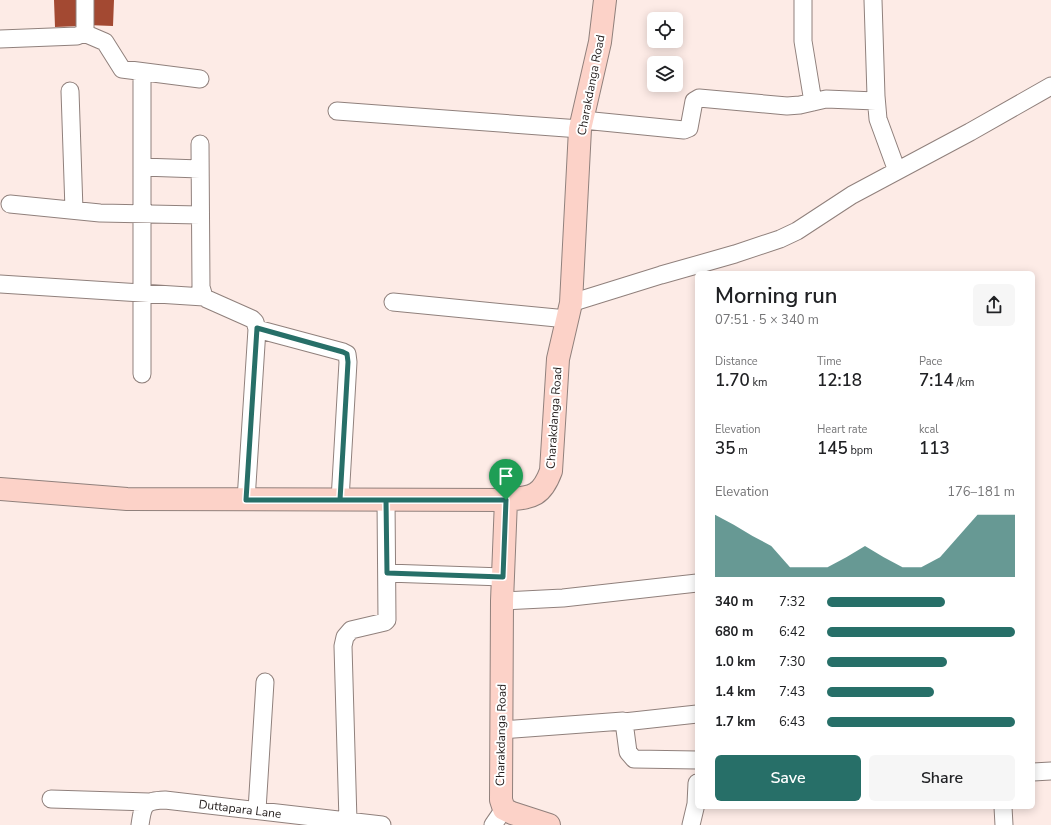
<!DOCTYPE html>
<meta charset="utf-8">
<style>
body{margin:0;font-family:"Nunito Sans",sans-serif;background:#f6f6f6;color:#202124;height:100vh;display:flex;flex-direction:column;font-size:15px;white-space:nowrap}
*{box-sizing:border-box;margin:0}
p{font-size:13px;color:#757577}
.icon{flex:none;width:22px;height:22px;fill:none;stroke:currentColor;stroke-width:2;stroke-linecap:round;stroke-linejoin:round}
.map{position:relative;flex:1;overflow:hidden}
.panel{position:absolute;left:695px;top:271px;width:340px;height:538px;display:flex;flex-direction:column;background:#fff;border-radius:6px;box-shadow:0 2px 10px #0003}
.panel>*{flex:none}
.buttons{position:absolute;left:647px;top:12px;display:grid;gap:8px}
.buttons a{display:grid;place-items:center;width:36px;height:36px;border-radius:6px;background:#fff;box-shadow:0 2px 10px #0003;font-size:20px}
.pin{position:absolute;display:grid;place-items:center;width:34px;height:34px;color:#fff;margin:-41px -17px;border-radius:50% 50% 50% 0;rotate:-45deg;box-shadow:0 0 4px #0007}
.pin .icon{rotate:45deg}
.round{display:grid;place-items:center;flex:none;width:42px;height:42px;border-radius:6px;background:#f6f6f6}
.head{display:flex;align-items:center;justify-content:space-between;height:68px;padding:0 20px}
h1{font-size:22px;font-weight:600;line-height:30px}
.metrics{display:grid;grid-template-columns:repeat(3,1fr);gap:6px;height:68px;padding:4px 20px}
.metrics div{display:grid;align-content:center}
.metrics b{font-size:17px;font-weight:600}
.metrics small{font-size:11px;font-weight:400}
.metrics p{font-size:11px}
.chart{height:112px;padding:8px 20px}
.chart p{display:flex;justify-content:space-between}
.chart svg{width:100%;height:72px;margin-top:4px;fill:#276f68;opacity:.7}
.primary-button{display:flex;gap:8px;margin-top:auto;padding:8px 20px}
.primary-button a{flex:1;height:46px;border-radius:6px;background:#276f68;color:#fff;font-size:16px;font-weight:600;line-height:46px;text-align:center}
.primary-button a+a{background:#f6f6f6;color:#202124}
ul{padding:0 20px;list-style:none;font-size:13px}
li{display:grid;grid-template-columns:64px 48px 1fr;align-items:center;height:30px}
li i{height:10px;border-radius:5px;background:#276f68}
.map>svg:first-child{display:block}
.building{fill:#a34932}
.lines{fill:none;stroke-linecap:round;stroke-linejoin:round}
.street-casing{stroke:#90807c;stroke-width:19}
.secondary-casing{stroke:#90807c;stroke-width:24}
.street{stroke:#fff;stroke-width:17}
.secondary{stroke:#fcd2c8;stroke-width:22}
.route-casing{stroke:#fff;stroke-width:8}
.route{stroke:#276f68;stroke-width:5}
.labels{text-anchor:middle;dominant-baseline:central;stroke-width:4;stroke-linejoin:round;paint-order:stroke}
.street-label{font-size:12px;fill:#221c1b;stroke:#fff}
</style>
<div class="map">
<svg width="1051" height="825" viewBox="0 0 1051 825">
<rect width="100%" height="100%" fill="#fdebe6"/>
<path class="building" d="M 54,0 L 80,0 L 81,26 L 55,27 Z
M 88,0 L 114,0 L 113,26 L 87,25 Z"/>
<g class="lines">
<defs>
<path id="street" d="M 803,0 L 803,41 L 813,102
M 873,0 L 876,96 L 878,119 L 897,171
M 84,33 L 105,42 L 122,69 L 200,79
M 0,39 L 77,36 L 84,33 L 85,30 L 85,0
M 70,91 L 74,210
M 337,111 L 580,129
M 583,120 L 684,130 L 689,128 L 694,101 L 699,98 L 787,106 L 800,105 L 826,99 L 876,101
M 200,144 L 201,287 L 204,297 L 207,299 L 252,319 L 255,322 L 257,329 L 246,500
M 142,167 L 200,169
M 10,204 L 100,213 L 200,215
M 0,284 L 204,297
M 393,302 L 567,319
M 571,303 L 661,275 L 735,254 L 780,239 L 797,231 L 852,195 L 970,132 L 1051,86
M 257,329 L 343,352 L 347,354 L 348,362 L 340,500
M 142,374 L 142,73
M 387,573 L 503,577
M 502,601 L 563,598 L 697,583
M 624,722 L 697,714
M 501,730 L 623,721 L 624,722 L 628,752 L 634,759 L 697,760
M 1033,772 L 1051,771
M 51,799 L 149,802
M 1003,807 L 1004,825
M 257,810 L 265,682
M 348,821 L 343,646 L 345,637 L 351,630 L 385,622 L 387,620 L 386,500
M 140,825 C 143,804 144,801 165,800 L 382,825
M 493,825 L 504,809
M 691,825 L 696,804 L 697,783"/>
<path id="secondary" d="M 0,489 L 127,499 L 506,500
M 549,825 L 512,813 L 504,809 L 501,800 L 502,601 L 506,500 C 531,497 541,498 551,471 L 558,359 L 571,303 L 580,129 L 600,42 L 605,0"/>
</defs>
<use href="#street" class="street-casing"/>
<use href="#secondary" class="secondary-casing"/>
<use href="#street" class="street"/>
<use href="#secondary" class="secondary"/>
</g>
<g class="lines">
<defs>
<path id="route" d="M 506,500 L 340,500 L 348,362 L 347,354 L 343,352 L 257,328 L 246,500 L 386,500 L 387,573 L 503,577 L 506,500"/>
</defs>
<use href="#route" class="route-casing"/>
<use href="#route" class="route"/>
</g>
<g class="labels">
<g class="street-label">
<text transform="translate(591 85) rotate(-79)">Charakdanga Road</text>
<text transform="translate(554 418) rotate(-86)">Charakdanga Road</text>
<text transform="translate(501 735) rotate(-89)">Charakdanga Road</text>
<text transform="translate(240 809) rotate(7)">Duttapara Lane</text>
</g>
</g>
</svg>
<div class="buttons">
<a><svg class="icon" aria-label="locate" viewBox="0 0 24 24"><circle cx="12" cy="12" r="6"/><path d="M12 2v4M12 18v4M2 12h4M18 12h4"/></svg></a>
<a><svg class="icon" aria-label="layers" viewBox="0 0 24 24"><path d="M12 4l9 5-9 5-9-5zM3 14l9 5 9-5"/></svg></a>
</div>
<div class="pin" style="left:506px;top:500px;background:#1e9e55"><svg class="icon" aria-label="arrive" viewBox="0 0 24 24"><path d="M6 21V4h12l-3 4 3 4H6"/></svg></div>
<section class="panel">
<div class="head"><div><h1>Morning run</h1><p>07:51 · 5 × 340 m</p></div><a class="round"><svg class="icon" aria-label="share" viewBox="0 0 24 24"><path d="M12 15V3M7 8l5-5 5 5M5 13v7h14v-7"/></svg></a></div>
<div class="metrics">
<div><p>Distance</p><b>1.70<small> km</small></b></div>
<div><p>Time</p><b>12:18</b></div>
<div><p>Pace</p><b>7:14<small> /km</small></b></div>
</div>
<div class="metrics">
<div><p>Elevation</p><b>35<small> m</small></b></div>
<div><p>Heart rate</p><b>145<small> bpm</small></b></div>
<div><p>kcal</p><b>113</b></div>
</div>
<div class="chart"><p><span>Elevation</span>176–181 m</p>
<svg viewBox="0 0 160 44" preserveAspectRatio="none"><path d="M0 44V6L10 12L20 19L30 25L40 38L50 38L60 38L70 32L80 25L90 32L100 38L110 38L120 32L130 19L140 6L150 6L160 6V44z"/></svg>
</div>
<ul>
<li><b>340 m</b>7:32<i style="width:63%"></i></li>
<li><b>680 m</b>6:42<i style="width:100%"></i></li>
<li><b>1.0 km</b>7:30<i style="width:64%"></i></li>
<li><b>1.4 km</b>7:43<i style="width:57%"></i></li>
<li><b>1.7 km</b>6:43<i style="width:100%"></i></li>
</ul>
<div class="primary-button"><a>Save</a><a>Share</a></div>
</section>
</div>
